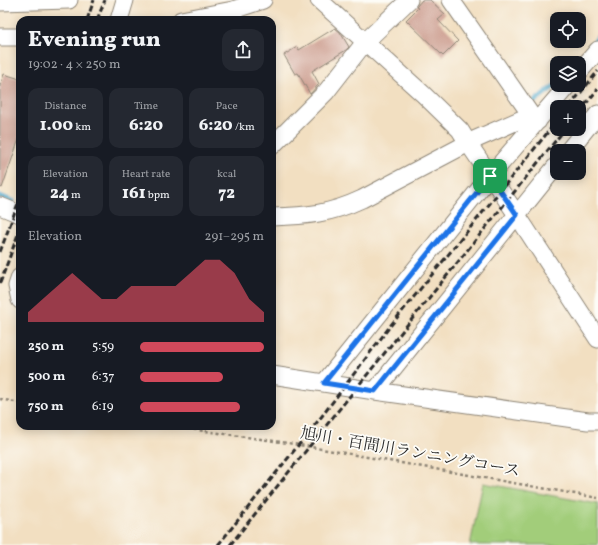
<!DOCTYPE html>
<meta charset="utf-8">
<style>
body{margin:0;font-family:Vollkorn,"Noto Serif JP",serif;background:#242831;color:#f1f3f6;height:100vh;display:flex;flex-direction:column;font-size:15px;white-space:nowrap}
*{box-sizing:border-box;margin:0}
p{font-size:13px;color:#9ea1a6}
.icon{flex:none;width:22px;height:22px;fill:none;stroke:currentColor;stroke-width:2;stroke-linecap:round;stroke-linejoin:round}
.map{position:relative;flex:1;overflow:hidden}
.sheet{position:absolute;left:16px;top:16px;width:260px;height:414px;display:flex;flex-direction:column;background:#171b24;border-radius:12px;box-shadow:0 2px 10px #0003}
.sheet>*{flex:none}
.controls{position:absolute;left:550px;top:12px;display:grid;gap:8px}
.controls a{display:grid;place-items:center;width:36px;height:36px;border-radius:8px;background:#171b24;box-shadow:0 2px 10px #0003;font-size:20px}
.pin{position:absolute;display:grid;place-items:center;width:34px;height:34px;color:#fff;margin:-17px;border-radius:8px;box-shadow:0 2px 6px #0006}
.round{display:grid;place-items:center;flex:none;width:42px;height:42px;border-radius:12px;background:#242831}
.summary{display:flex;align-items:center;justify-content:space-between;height:68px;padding:0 12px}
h1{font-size:22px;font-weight:800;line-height:30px}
.metrics{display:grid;grid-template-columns:repeat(3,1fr);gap:6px;height:68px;padding:4px 12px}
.metrics div{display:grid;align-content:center;border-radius:10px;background:#242831;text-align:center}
.metrics b{font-size:17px;font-weight:800}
.metrics small{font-size:11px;font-weight:400}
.metrics p{font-size:11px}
.chart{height:112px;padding:8px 12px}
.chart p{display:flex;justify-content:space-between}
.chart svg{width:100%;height:72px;margin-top:4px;fill:#d1495b;opacity:.7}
ul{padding:0 12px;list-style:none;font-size:13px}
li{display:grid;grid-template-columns:64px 48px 1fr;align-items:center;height:30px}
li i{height:10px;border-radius:5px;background:#d1495b}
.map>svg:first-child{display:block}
.green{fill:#a2cd7a;stroke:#667c52}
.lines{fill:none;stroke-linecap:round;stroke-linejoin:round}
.stream{stroke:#4ba6c9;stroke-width:5}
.building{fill:#ca998a}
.minor-casing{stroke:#8e8576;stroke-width:19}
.path{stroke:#8e8576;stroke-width:2.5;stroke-dasharray:3 3;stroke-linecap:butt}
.minor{stroke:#fff;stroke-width:17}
.rail{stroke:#2b2b2b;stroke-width:3;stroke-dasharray:6 3;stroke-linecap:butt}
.route-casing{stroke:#fff;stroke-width:8}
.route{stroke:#1a73e8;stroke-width:5}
.labels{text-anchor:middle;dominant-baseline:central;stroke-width:3.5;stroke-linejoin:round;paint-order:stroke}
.street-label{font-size:16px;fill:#2b2b2b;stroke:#fdfcf7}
</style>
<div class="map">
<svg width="598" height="545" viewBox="0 0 598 545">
<rect width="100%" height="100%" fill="#fdfcf7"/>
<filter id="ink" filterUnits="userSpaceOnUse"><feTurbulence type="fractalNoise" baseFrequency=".025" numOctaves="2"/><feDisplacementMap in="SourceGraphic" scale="8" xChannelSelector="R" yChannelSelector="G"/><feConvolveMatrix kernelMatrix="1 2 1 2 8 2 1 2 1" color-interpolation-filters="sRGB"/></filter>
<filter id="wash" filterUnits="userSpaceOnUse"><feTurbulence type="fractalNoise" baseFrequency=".012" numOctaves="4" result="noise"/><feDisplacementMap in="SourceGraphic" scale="16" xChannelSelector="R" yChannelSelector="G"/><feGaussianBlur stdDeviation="0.9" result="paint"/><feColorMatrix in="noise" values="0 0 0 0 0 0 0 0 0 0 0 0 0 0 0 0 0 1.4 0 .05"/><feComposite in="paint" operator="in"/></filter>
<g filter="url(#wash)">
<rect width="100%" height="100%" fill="#f2dfc1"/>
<path class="green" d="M 483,483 L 598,504 L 598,545 L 470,545 Z"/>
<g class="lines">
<path class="stream" d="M 589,49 L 598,37
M 528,106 L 557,84
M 0,196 L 12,201"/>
</g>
<g id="blocks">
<path class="building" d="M 422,0 L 430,0 L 445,14 L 438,20 L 458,41 L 443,56 L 406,20 L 418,8 L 416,7 Z
M 335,28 L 340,32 L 349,47 L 346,50 L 312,71 L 319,84 L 310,94 L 298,73 L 295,74 L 284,55 L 297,47 L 299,50 Z
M 4,74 L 20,79 L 20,136 L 2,188 L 0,187 L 0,86 Z"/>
</g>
</g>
<g filter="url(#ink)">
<use href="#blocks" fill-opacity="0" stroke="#8e8576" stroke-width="1"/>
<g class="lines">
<defs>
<path id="minor" d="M 319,0 L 423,94 L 460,130 L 468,143 L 517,215 L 598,339
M 451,0 L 531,115
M 0,2 L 69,0
M 119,20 L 125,0
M 181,20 L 233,10 L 263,0
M 0,37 L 20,37
M 579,72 L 598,50
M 272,146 L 326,92 L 365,42 L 409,0
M 568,151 L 598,114
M 0,206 L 20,214
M 272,217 C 307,216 330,214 362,199 L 474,140 L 531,115 L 538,121
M 20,277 L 17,286 L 20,300
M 272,375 L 375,391 L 588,421 L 598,421
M 324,383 L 490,176 L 568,85
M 375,391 L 557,165"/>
</defs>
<use href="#minor" class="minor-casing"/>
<path class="path" d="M 0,399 L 20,403
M 170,426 L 288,443 L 598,498"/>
<use href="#minor" class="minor"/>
<path class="rail" d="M 87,20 L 94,0
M 97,20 L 105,0
M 569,107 L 598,71
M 579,112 L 598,89
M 0,252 L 20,198
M 0,283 L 20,229
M 218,545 L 322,416 L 391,325 L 557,121
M 230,545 L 565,129"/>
</g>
</g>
<g class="lines" filter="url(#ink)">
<defs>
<path id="route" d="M 490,176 L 517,215 L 375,391 L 324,383 Z"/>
</defs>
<use href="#route" class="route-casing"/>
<use href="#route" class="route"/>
</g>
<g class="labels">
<g class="street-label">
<text transform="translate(410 453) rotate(10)">旭川・百間川ランニングコース</text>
</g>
</g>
</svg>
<div class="controls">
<a><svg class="icon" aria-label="locate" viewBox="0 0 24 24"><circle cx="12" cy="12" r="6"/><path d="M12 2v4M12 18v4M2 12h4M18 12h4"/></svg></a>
<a><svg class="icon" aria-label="layers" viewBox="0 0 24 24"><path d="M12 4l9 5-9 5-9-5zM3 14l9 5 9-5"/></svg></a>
<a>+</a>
<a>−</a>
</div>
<div class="pin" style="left:490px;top:176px;background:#1e9e55"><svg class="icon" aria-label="arrive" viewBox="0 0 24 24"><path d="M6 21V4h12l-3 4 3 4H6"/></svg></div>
<section class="sheet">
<div class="summary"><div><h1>Evening run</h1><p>19:02 · 4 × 250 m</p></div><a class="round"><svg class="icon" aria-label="share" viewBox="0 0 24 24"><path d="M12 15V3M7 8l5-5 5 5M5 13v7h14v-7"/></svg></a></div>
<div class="metrics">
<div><p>Distance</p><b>1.00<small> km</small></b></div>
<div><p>Time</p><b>6:20</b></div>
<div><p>Pace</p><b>6:20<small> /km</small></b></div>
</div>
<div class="metrics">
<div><p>Elevation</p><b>24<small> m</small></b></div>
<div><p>Heart rate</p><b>161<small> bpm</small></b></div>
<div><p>kcal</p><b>72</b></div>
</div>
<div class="chart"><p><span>Elevation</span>291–295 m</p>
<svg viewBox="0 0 160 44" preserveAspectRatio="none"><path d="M0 44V38L10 30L20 22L30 14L40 22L50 30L60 30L70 22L80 22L90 22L100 22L110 14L120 6L130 6L140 14L150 30L160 38V44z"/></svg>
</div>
<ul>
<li><b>250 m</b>5:59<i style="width:100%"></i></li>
<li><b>500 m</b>6:37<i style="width:67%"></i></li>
<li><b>750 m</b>6:19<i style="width:81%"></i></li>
</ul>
</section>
</div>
